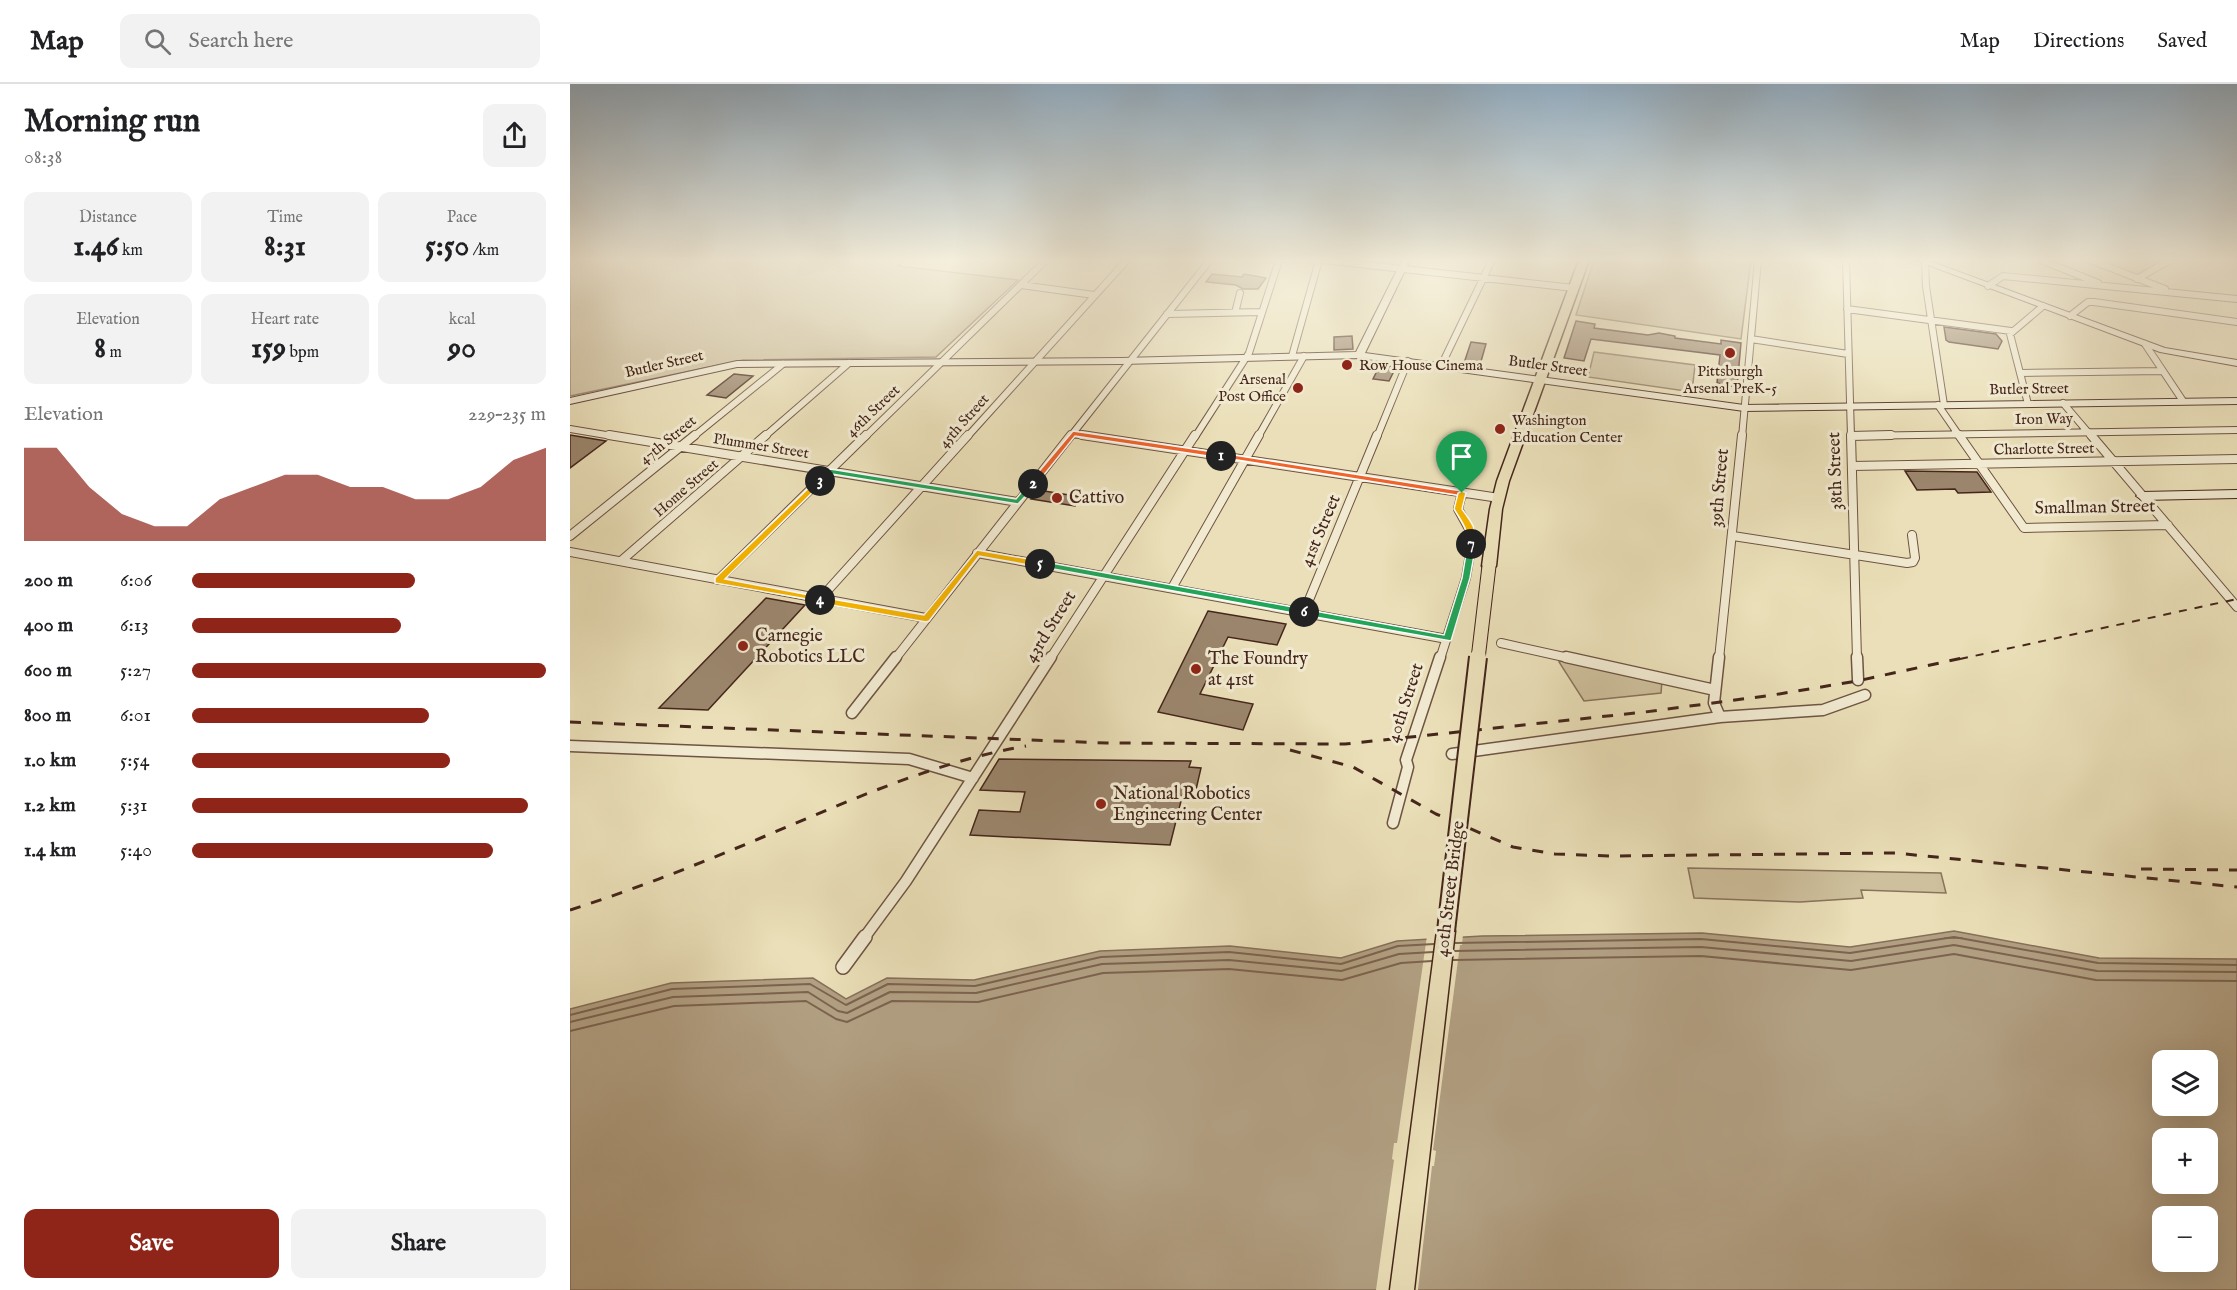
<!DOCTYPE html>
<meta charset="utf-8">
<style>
body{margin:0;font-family:"IM FELL English",serif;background:#f2f2f2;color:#202124;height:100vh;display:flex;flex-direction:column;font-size:22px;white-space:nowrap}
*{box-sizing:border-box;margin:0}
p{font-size:20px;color:#757577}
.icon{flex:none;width:33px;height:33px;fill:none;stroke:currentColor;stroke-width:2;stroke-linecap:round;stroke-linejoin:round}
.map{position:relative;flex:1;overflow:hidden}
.drawer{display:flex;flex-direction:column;background:#fff;width:570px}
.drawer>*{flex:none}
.tools{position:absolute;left:1582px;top:966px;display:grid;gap:12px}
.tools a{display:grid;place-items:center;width:66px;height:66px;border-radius:12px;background:#fff;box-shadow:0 6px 24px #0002;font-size:30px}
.pin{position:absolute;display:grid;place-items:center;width:51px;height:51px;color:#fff;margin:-62px -26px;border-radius:50% 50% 50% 0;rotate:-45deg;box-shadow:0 0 6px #0007}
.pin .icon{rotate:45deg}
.km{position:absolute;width:30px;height:30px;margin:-15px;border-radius:50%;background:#222;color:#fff;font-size:16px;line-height:30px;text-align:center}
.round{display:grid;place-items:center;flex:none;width:63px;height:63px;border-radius:12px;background:#f2f2f2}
.overview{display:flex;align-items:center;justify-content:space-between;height:102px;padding:0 24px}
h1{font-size:33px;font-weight:700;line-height:45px}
.figures{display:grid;grid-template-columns:repeat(3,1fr);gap:9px;height:102px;padding:6px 24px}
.figures div{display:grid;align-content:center;border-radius:12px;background:#f2f2f2;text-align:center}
.figures b{font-size:30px;font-weight:700}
.figures small{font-size:16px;font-weight:400}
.figures p{font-size:16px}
.chart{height:168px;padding:12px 24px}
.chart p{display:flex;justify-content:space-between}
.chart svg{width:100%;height:108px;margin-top:6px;fill:#8f2418;opacity:.7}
.cta{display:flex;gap:12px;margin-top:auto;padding:12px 24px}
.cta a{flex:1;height:69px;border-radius:12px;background:#8f2418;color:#fff;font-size:24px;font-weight:700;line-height:69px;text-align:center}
.cta a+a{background:#f2f2f2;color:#202124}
ul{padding:0 24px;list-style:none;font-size:20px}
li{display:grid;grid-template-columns:96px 72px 1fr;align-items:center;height:45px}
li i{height:15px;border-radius:8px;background:#8f2418}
header{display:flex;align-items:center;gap:36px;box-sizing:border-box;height:84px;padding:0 30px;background:#fff;border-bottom:2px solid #e0e0e0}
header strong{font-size:28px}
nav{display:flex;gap:33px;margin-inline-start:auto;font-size:21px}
.search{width:420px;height:54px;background:#f2f2f2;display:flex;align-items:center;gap:15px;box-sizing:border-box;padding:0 21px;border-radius:12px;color:#757577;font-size:22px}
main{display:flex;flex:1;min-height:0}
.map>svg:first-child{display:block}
.green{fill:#cec09d;stroke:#8a735c;stroke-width:1.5}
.water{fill:#b2a083;stroke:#866f59;stroke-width:1.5;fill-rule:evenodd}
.pier{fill:#eadfb8}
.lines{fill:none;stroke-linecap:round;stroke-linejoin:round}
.shore-far1{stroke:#7c634f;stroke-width:1.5}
.shore{stroke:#7c634f;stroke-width:2}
.building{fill:#9b866d;stroke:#45261b;stroke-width:1.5}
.street-far3-casing{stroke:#6e5442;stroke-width:8}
.street-far2-casing{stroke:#6e5442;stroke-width:10}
.street-far1-casing{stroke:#6e5442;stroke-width:13}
.street-casing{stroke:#6e5442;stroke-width:16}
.secondary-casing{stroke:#45261b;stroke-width:2}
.primary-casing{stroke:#45261b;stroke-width:3}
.street-far3{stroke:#f1ead1;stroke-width:6}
.street-far2{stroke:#f1ead1;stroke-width:8}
.street-far1{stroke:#f1ead1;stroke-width:10}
.street{stroke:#f1ead1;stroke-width:13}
.secondary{fill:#f1ead1;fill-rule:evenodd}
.primary{fill:#eadfb8;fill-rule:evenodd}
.rail-far1{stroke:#45261b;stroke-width:2;stroke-dasharray:8 8;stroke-linecap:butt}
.rail{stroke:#45261b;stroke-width:3;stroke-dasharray:11 11;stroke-linecap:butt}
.primary-bridge-far1-casing{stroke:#45261b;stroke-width:15;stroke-linecap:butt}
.primary-bridge-casing{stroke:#45261b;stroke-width:20;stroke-linecap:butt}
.primary-bridge-far1{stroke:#eadfb8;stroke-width:13}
.primary-bridge{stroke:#eadfb8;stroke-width:16}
.split-1{fill:#f0652b;stroke:#fff;stroke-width:1.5}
.split-2{fill:#f0652b;stroke:#fff;stroke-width:1.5}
.split-3{fill:#22a559;stroke:#fff;stroke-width:1.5}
.split-4{fill:#f5b400;stroke:#fff;stroke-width:1.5}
.split-5{fill:#f5b400;stroke:#fff;stroke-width:1.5}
.split-6{fill:#22a559;stroke:#fff;stroke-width:1.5}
.split-7{fill:#22a559;stroke:#fff;stroke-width:1.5}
.split-8{fill:#f5b400;stroke:#fff;stroke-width:1.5}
.poi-dot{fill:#8f2418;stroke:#f1ead1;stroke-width:2}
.labels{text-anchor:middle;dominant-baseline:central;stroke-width:6;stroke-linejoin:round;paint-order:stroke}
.far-street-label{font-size:15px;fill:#45261b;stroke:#f1ead1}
.far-poi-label{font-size:15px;fill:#45261b;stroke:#f1ead1;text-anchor:start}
.street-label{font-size:18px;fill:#45261b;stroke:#f1ead1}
.poi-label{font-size:18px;fill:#45261b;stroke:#f1ead1;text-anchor:start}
</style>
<header>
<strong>Map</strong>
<div class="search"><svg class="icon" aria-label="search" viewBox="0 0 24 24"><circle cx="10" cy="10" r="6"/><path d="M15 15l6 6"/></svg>Search here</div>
<nav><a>Map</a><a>Directions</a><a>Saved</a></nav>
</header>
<main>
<section class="drawer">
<div class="overview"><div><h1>Morning run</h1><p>08:38</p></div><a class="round"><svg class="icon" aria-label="share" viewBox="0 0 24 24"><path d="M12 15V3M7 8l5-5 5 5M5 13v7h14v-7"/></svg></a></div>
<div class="figures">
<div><p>Distance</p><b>1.46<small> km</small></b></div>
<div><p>Time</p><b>8:31</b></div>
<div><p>Pace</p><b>5:50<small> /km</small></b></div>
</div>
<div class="figures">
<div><p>Elevation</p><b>8<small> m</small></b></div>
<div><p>Heart rate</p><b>159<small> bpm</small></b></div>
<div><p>kcal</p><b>90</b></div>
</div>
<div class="chart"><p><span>Elevation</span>229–235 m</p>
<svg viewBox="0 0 160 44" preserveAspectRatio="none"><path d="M0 44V6L10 6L20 22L30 33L40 38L50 38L60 27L70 22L80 17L90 17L100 22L110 22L120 27L130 27L140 22L150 11L160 6V44z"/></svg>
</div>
<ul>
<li><b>200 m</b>6:06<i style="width:63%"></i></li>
<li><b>400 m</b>6:13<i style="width:59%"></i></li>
<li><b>600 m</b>5:27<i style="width:100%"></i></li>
<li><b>800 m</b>6:01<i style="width:67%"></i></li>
<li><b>1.0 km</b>5:54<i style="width:73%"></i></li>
<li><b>1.2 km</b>5:31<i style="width:95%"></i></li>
<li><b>1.4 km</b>5:40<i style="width:85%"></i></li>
</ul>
<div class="cta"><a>Save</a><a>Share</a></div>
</section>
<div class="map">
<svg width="1667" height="1206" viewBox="0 0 1667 1206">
<rect width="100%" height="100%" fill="#eadfb8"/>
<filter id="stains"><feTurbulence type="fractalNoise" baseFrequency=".00333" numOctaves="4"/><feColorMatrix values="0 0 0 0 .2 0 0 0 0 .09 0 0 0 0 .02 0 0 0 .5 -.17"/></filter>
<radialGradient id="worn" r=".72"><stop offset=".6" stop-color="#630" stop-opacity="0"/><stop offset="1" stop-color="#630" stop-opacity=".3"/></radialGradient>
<path class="green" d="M 0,176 L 335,176 L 328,182 L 448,196 L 366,273 L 173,276 L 0,312 Z
M 1024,176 L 1181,176 L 1171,255 L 1006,231 Z
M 1524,176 L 1592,176 L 1565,192 Z
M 1024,268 L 1125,281 L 1122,308 L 1018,293 Z
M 997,575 L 1092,597 L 1091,609 L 1014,617 L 989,578 Z
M 1118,784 L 1371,789 L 1376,809 L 1291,806 L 1293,814 L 1230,818 L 1124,814 Z"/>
<path class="water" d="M 1384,847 L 1529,874 L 1667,875 L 1667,1206 L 0,1206 L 0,925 L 101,899 L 243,894 L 276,915 L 317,894 L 404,896 L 530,867 L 660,862 L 771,874 L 827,857 L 912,852 L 1132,849 L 1280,863 ZM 1593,976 L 1638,976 L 1638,1022 L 1593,1022 ZM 1593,1054 L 1638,1054 L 1638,1100 L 1593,1100 ZM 1593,1132 L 1638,1132 L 1638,1178 L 1593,1178 Z"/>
<path class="pier" d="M 893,850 L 892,861 L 890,861 L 863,1066 L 866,1067 L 864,1082 L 862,1082 L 848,1206 L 806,1206 L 824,1076 L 822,1075 L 824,1059 L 827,1059 L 857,852 Z"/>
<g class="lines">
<path class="shore-far1" d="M 1375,854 L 1392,854"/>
<path class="shore" d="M 885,859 L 1131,855 L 1280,869 L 1384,853 L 1528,879 L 1667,881
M 884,867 L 1131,863 L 1281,877 L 1384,861 L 1527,887 L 1667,888
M 883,876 L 1131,872 L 1281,886 L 1384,870 L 1526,896 L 1667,897
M 0,931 L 102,905 L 240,900 L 276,921 L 318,900 L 405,902 L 531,873 L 659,868 L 771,880 L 828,862 L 864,860
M 0,938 L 103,913 L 238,908 L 268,927 L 277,929 L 320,908 L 406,909 L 532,880 L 659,876 L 771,887 L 829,870 L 863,868
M 0,947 L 104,922 L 236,917 L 266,935 L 277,938 L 322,917 L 408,918 L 533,889 L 659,885 L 772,896 L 831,879 L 862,877"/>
</g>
<path class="building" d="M 642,190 L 672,193 L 674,190 L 696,194 L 688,205 L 673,205 L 666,201 L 636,198 Z
M 1006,237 L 1025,240 L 1024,244 L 1078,251 L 1089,249 L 1105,252 L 1105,254 L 1151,260 L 1151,256 L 1171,259 L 1167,303 L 1147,299 L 1150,271 L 1021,255 L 1014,277 L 994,274 Z
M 1374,243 L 1426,250 L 1432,257 L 1428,265 L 1379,258 L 1376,256 Z
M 782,252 L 783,265 L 764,266 L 764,253 Z
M 901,258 L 916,260 L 910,281 L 894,279 Z
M 810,281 L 826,283 L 819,297 L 803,295 Z
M 164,290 L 183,292 L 156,314 L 137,311 Z
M 0,351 L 36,357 L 0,384 Z
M 1335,387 L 1407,388 L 1421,408 L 1388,409 L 1385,405 L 1347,406 Z
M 468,406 L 512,413 L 505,422 L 461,415 Z
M 196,514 L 235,521 L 138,626 L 89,624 Z
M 638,527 L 716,540 L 707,561 L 658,553 L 630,610 L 683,620 L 673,646 L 588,628 Z
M 429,675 L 621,677 L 619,683 L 631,684 L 625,710 L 613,709 L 600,761 L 400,751 L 409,726 L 450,728 L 455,708 L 410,706 Z"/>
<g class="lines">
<defs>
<path id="street-far3" d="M 753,176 L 1004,204
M 1276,176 L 1281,353
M 1355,176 L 1356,202 L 1374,321
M 1471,176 L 1528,199
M 1520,176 L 1595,205
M 1567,195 L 1600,176
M 451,201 L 524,211
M 1418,202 L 1433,192 L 1667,215
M 1277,225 L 1441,247
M 665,229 L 670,209
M 597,230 L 691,228
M 1500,232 L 1518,218 L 1524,218 L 1667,238
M 1181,255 L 1278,270
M 1575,260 L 1613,317
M 722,272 L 749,176
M 871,282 L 922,176
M 1450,289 L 1592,287
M 1493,319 L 1522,353
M 1458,320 L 1440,250 L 1473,222
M 1368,321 L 1390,353
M 0,345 L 48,353
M 503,350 L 522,353
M 1281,352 L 1667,346
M 123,353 L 213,280
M 194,353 L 279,279
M 295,353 L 476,176
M 397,353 L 557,176
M 500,353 L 640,176
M 625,353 L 679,269 L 709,176
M 688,353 L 734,272
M 807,353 L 838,277
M 1172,353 L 1188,176"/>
<path id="street-far2" d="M 39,351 L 448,418
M 512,351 L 929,414
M 1281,351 L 1287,575
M 1389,351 L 1454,444 L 1598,441
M 1521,351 L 1667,523
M 1281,352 L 1321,351
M 1282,382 L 1667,375
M 0,452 L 125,351
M 1163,452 L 1337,479 L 1343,478 L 1345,474 L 1342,451
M 0,468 L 356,534
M 407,469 L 877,555
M 51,477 L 196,351
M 148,496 L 296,351
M 602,504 L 689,351
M 249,516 L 398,351
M 734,528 L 807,351
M 931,559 L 1003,575
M 325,575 L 501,351
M 480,575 L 625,351
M 870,575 L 896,494 L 903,452 L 888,425 L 892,409
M 1149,575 L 1172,351"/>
<path id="street-far1" d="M 996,573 L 1145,606
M 1149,573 L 1144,619 L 1150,633
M 1287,573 L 1288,596
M 282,629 L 326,573
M 0,662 L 339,675 L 403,694
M 882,670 L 1150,633 L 1253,626 L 1295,611
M 823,739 L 838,683 L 836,676 L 870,573
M 294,854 L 336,797 L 481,573"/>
<path id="street" d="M 273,883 L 295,853"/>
<path id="secondary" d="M 832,176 L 840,176 L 795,269 L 1174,321 L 1667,314 L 1667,320 L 1174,327 L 789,274 L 551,280 L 167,283 L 0,320 L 0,314 L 167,277 L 551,274 L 786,268 Z
M 1345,176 L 1357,176 L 1595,264 L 1667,276 L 1667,282 L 1590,268 Z
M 1667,406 L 1667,414 L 1572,416 L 1566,412 L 1572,408 Z"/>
<path id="primary" d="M 1009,176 L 1019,176 L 939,397 L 932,425 L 926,482 L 919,487 L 914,485 L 912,482 L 920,425 L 927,397 Z
M 876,838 L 882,841 L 885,847 L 844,1206 L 820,1206 L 867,847 L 870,841 Z"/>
</defs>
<use href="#street-far3" class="street-far3-casing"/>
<use href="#street-far2" class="street-far2-casing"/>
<use href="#street-far1" class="street-far1-casing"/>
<use href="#street" class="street-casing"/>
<use href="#secondary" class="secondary-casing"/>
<use href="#primary" class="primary-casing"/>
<use href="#street-far3" class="street-far3"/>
<use href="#street-far2" class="street-far2"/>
<use href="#street-far1" class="street-far1"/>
<use href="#street" class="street"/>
<use href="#secondary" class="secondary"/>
<use href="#primary" class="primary"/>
<path class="rail-far1" d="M 1390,575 L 1667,515"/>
<path class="rail" d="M 0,638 L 537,659 L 775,660 L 1075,628 L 1203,611 L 1287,597 L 1397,573
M 720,666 L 783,683 L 866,730 L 943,763 L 985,770 L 1041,772 L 1325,769 L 1667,803
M 1571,785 L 1667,786
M 0,826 C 66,805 129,780 193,753 C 279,717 364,678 456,662"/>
<defs>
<path id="primary-bridge-far1" d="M 908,575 L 919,482"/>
<path id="primary-bridge" d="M 876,847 L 908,573"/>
</defs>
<use href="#primary-bridge-far1" class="primary-bridge-far1-casing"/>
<use href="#primary-bridge" class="primary-bridge-casing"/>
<use href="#primary-bridge-far1" class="primary-bridge-far1"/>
<use href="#primary-bridge" class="primary-bridge"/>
</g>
<linearGradient id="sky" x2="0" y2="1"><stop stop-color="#92acc0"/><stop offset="0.51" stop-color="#f6f1df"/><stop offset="1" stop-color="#f6f1df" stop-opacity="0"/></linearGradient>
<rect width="1667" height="345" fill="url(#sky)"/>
<path class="split-1" d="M 651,369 L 892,407 L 896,409 L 892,412 L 648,373 L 647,372 Z"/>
<path class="split-2" d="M 503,347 L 651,369 L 655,372 L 651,374 L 505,352 L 465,402 L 460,402 L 460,398 Z"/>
<path class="split-3" d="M 260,385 L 446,415 L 460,398 L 467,400 L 448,420 L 262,390 L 253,399 L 248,399 L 248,395 Z"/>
<path class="split-4" d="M 248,395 L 254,397 L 155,495 L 250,513 L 254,514 L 254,518 L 145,499 L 145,494 Z"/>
<path class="split-5" d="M 407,466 L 470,477 L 475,480 L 470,483 L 409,472 L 359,537 L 356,538 L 250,519 L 246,516 L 250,513 L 354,531 Z"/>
<path class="split-6" d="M 470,477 L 734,525 L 738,528 L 734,531 L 467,482 L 467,478 Z"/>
<path class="split-7" d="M 898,458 L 906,460 L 900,494 L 881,557 L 734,531 L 729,528 L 734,525 L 874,551 L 892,494 Z"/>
<path class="split-8" d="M 892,407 L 896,409 L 892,425 C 900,436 908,446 906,460 L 901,462 L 897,460 C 899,446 891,436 884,425 L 888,409 Z"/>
<g class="poi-dot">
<circle cx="1160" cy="269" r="6"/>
<circle cx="777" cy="281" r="6"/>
<circle cx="728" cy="304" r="6"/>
<circle cx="930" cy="345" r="6"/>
<circle cx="487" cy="414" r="6"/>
<circle cx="173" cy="562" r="6"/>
<circle cx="626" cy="585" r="6"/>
<circle cx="531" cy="720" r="6"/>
</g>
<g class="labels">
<g class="far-street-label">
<text transform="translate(94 280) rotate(-13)">Butler Street</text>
<text transform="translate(978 282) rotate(8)">Butler Street</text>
<text transform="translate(1459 305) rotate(-1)">Butler Street</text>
<text transform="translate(303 327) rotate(-44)">46th Street</text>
<text transform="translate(1474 335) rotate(-1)">Iron Way</text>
<text transform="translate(394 337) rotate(-48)">45th Street</text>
<text transform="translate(98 356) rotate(-39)">47th Street</text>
<text transform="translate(191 362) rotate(9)">Plummer Street</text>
<text transform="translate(1474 365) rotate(-1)">Charlotte Street</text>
<text transform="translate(116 404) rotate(-41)">Home Street</text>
</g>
<g class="far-poi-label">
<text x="789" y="281">Row House Cinema</text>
<text x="1160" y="287" text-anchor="middle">Pittsburgh<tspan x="1160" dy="17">Arsenal PreK-5</tspan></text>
<text x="716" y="295" text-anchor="end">Arsenal<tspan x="716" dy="17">Post Office</tspan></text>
<text x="942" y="336">Washington<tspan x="942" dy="17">Education Center</tspan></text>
</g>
<g class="street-label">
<text transform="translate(1266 387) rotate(-92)">38th Street</text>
<text transform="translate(1150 404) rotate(-85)">39th Street</text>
<text transform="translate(1525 424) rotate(-1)">Smallman Street</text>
<text transform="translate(751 447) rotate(-67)">41st Street</text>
<text transform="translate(481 543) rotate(-58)">43rd Street</text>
<text transform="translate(836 619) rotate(-72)">40th Street</text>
<text transform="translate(881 805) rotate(-83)">40th Street Bridge</text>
</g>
<g class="poi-label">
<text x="499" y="414">Cattivo</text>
<text x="185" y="552">Carnegie<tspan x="185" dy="21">Robotics LLC</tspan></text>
<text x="638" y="575">The Foundry<tspan x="638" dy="21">at 41st</tspan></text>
<text x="543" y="710">National Robotics<tspan x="543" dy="21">Engineering Center</tspan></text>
</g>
</g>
<rect width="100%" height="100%" filter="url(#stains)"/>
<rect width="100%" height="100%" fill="url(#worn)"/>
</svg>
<div class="tools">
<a><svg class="icon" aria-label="layers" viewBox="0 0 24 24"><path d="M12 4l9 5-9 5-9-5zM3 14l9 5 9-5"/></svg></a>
<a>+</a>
<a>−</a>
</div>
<div class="pin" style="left:892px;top:409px;background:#1e9e55"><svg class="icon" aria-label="arrive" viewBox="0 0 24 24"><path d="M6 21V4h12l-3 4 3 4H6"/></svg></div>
<b class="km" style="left:651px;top:372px">1</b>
<b class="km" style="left:463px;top:400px">2</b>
<b class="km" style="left:250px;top:397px">3</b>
<b class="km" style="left:250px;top:516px">4</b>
<b class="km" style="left:470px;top:480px">5</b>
<b class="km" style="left:734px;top:528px">6</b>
<b class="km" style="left:901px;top:460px">7</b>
</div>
</main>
